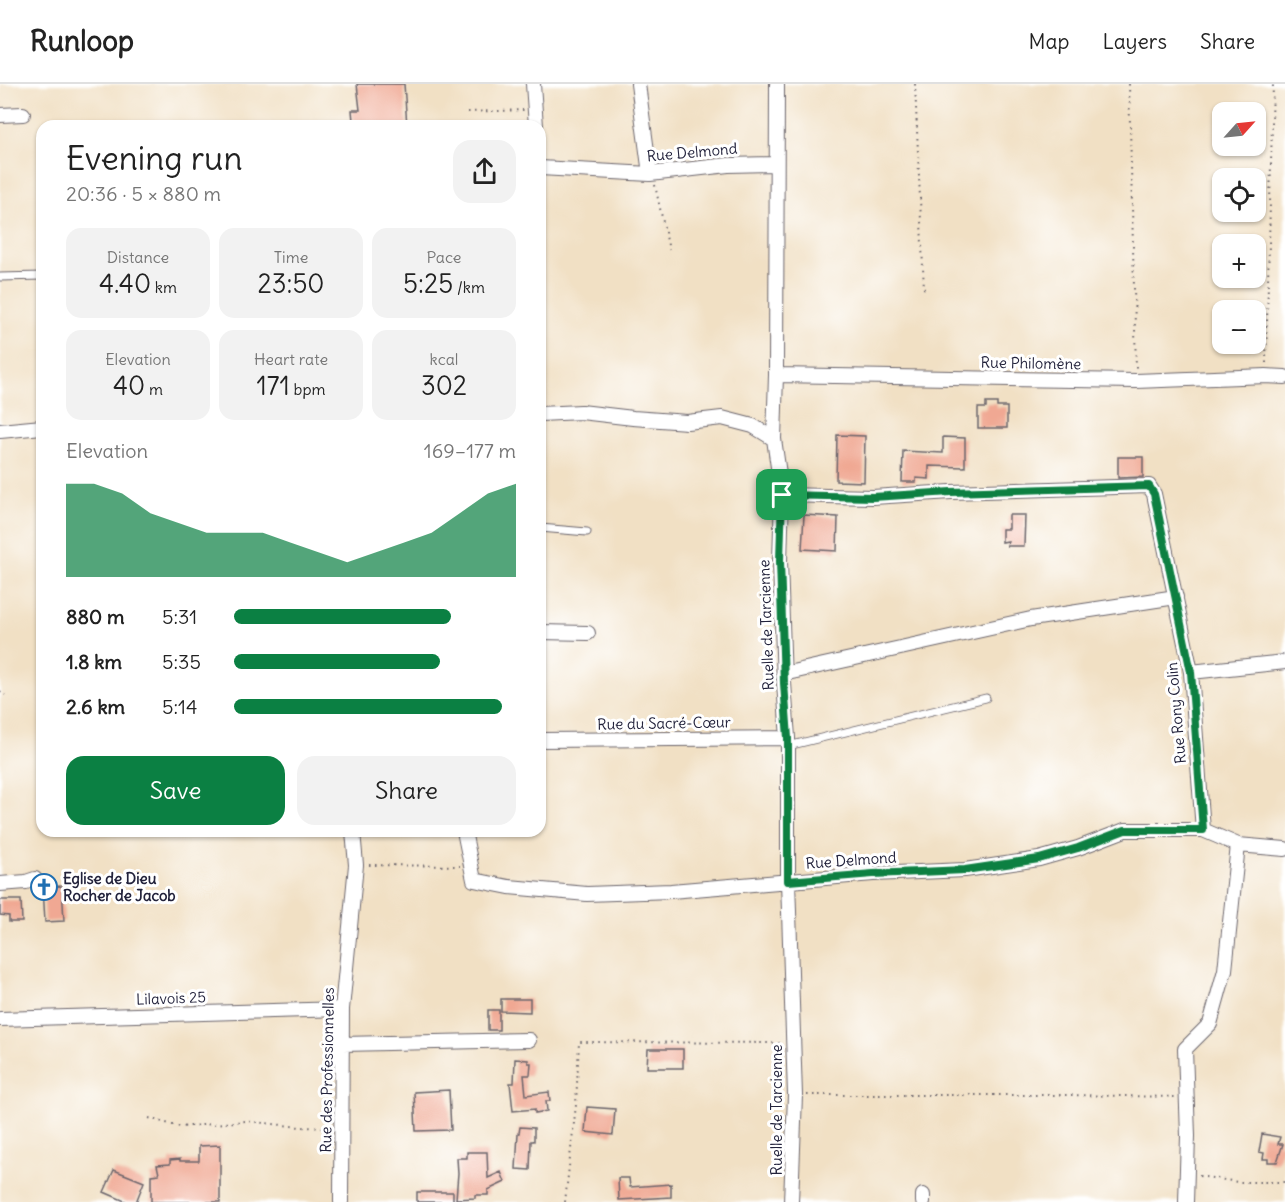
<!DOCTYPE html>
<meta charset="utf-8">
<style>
body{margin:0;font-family:Delius,sans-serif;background:#f2f2f2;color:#222;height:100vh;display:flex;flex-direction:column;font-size:22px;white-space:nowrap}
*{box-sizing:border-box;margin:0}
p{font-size:20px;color:#767676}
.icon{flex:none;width:33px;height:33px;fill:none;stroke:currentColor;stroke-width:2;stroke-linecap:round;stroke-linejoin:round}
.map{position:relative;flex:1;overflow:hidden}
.side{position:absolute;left:36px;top:36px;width:510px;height:717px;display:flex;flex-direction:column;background:#fff;border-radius:18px;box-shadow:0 2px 4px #0004}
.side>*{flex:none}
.needle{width:39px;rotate:63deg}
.buttons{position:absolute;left:1212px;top:18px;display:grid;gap:12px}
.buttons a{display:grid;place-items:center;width:54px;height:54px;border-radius:12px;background:#fff;box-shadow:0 2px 4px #0004;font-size:30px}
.pin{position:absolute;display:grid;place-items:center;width:51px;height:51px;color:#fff;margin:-26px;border-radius:12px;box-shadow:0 3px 9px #0006}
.round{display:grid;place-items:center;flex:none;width:63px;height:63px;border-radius:18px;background:#f2f2f2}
.overview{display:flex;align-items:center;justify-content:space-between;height:102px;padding:0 30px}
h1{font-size:33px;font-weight:600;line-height:45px}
.figures{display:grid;grid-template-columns:repeat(3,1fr);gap:9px;height:102px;padding:6px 30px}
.figures div{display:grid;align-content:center;border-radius:15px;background:#f2f2f2;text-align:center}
.figures b{font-size:26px;font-weight:600}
.figures small{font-size:16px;font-weight:400}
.figures p{font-size:16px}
.chart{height:168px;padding:12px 30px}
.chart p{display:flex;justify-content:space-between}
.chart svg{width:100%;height:108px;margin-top:6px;fill:#0b8043;opacity:.7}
.primary-button{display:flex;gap:12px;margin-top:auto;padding:12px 30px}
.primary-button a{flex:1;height:69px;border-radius:18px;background:#0b8043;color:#fff;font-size:24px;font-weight:600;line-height:69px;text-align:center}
.primary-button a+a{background:#f2f2f2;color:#222}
ul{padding:0 30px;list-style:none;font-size:20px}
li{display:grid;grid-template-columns:96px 72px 1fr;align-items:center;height:45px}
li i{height:15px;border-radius:8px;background:#0b8043}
header{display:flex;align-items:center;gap:36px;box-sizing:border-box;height:84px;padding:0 30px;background:#fff;border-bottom:2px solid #e0e0e0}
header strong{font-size:28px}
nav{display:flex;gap:33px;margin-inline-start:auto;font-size:21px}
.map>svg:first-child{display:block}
.building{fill:#f0a893}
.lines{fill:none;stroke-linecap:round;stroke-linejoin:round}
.lane-casing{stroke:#6a646b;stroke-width:9}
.street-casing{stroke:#6a646b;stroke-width:16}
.path{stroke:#6a646b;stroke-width:2;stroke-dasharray:1.5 4.5;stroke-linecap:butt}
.lane{stroke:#fff;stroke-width:7}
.street{stroke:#fff;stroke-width:14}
.route-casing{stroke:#fff;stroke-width:12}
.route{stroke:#0b8043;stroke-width:8}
.labels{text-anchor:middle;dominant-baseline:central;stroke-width:6;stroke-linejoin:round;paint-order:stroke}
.street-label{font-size:15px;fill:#22223b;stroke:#fff}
.poi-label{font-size:15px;font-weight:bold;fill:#22223b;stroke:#fff;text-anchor:start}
</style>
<header>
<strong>Runloop</strong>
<nav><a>Map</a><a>Layers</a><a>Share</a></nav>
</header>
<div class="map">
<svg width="1285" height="1118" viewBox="0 0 1285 1118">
<rect width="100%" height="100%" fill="#fff"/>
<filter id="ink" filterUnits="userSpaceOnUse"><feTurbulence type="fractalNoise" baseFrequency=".0167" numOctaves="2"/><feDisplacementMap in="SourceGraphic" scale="12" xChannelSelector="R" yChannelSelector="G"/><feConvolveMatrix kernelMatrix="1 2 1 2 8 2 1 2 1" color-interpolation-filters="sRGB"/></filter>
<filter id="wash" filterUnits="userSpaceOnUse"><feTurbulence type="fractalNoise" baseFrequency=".008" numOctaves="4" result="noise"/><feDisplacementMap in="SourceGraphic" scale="24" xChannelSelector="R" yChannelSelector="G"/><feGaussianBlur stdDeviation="1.35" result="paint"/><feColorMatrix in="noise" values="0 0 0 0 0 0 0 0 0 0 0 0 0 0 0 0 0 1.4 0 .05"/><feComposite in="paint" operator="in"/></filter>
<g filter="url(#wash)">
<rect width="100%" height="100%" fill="#f1e0c4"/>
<g id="blocks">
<path class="building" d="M 357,0 L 404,0 L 407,42 L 361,42 L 361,37 L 353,37 L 352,26 L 360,26 Z
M 986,319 L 997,319 L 997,323 L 1007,323 L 1007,344 L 978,344 L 978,324 L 986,324 Z
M 837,351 L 865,352 L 864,398 L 836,397 Z
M 943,353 L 965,354 L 965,383 L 929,382 L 929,395 L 916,394 L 916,398 L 902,398 L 903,367 L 943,369 Z
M 1118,373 L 1143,373 L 1143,393 L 1118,394 Z
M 804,431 L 838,433 L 837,467 L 802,465 Z
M 1009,431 L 1025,431 L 1024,462 L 1007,462 L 1008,457 L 1002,458 L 1002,445 L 1009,445 Z
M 62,802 L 64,837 L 45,838 L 43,803 Z
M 0,816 L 21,816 L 22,838 L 9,838 L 9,832 L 0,831 Z
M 501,915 L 530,915 L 530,928 L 501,927 Z
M 488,926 L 499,926 L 499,946 L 488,946 Z
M 648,965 L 683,965 L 683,984 L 647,984 Z
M 515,975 L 528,976 L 528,979 L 531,979 L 530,991 L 524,991 L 526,1011 L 549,1008 L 550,1017 L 546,1017 L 547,1027 L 535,1029 L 535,1025 L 513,1027 L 510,999 L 514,999 Z
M 449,1006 L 451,1046 L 416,1047 L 414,1008 Z
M 587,1023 L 615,1025 L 613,1051 L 585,1048 Z
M 520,1043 L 534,1044 L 534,1057 L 531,1057 L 530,1086 L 516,1085 L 518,1049 L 519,1049 Z
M 1262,1050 L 1280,1053 L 1278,1060 L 1283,1060 L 1277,1078 L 1268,1078 L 1268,1075 L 1263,1075 L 1264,1069 L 1259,1068 Z
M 220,1061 L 220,1118 L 151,1118 L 151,1091 L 159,1090 L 157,1081 L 170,1080 L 170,1076 L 180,1075 L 180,1077 L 199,1077 L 199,1062 Z
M 467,1068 L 487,1068 L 488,1094 L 501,1088 L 505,1098 L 488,1106 L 488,1111 L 475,1111 L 475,1114 L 456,1115 L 458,1089 L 457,1074 L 467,1074 Z
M 114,1086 L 144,1098 L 136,1118 L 127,1118 L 104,1108 Z
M 618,1094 L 629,1094 L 630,1103 L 671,1100 L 671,1113 L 619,1116 Z
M 417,1108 L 453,1108 L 453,1118 L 417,1118 Z"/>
</g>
</g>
<g filter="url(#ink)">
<use href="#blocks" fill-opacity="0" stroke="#6a646b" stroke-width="1.5"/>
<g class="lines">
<defs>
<path id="lane" d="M 0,193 L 42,192
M 540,444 L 587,448
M 788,662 L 986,614"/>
<path id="street" d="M 533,0 L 536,42
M 638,0 L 650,90
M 777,0 L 776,291 L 774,355 L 782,411 L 780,477 L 784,599 L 788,654 L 788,797 L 795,1011 L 791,1118
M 0,31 L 23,30
M 540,84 L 650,90 L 728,81 L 776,80
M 776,291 L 1136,297 L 1266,292 L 1285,293
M 540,330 L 581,328 L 633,334 L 687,338 L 722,334 L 753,342 L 774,355
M 0,347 L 42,343
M 782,411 L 873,413 L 951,408 L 1149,402 L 1154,410 L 1191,588 L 1203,746 L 1238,761 L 1225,886 L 1210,940 L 1185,965 L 1188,1052 L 1186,1118
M 540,548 L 588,549
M 1191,588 L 1285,578
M 783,590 L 1031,535 L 1176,513
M 540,656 L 788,654
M 464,747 L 474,796 L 509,803 L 587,810 L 671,807 L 873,790 L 965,786 L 1039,775 L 1078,764 L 1125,746 L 1203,746
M 1238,761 L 1285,765
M 0,800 L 26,798 L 35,795
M 0,935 L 342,925
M 342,960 L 529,956
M 923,1111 L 923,1118
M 341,1118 L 342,925 L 356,781 L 353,747"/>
</defs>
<use href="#lane" class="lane-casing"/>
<use href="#street" class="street-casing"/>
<path class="path" d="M 915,0 L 924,206
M 1129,0 L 1136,285
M 468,28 L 524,26
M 655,101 L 669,166
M 1266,279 L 1273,0
M 0,607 L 5,611
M 369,781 L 460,782
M 807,1011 L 1069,1011 L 1176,1013
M 149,1034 L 180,1043 L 246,1037 L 300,1043 L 330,1044
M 1199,1092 L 1238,1098 L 1285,1098
M 565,1118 L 576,1021 L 579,958 L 781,959"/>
<use href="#lane" class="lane"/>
<use href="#street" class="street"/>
</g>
</g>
<g class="lines" filter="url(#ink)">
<defs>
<path id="route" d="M 1149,402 L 1154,410 L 1191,588 L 1203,746 L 1125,746 L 1078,764 L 1039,775 L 965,786 L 873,790 L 788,797 L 788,654 L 784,599 L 780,477 L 782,411 L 873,413 L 951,408 Z"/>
</defs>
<use href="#route" class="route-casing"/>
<use href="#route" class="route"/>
</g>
<defs>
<symbol id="church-ring" viewBox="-11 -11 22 22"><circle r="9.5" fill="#fff" stroke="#1f6fb2" stroke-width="1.5"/><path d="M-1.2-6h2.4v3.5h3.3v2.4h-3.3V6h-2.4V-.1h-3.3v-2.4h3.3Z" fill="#1f6fb2"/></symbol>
</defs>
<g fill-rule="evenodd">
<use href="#church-ring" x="29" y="788" width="30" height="30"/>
</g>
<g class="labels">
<g class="street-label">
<text transform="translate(692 68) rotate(-5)">Rue Delmond</text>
<text transform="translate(1031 279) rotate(1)">Rue Philomène</text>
<text transform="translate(766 541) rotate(-92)">Ruelle de Tarcienne</text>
<text transform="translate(1176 629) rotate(-95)">Rue Rony Colin</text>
<text transform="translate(664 639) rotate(-1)">Rue du Sacré-Cœur</text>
<text transform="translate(851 776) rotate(-4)">Rue Delmond</text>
<text transform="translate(171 914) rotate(-2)">Lilavois 25</text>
<text transform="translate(327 986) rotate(-89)">Rue des Professionnelles</text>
<text transform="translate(776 1026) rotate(-90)">Ruelle de Tarcienne</text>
</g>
<g class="poi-label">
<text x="63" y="794">Eglise de Dieu<tspan x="63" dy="17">Rocher de Jacob</tspan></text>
</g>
</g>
</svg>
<div class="buttons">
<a><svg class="needle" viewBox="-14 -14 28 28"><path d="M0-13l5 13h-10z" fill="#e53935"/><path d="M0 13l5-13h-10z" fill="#767676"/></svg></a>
<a><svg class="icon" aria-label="locate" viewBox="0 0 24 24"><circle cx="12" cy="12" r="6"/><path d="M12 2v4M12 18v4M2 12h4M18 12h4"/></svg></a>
<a>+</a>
<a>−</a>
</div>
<div class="pin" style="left:782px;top:411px;background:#1e9e55"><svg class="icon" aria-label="arrive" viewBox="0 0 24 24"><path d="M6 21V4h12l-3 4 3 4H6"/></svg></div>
<section class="side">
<div class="overview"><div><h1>Evening run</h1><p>20:36 · 5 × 880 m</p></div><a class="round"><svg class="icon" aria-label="share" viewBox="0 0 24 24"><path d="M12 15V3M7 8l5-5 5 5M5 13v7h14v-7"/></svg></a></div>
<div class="figures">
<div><p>Distance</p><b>4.40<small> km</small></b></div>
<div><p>Time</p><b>23:50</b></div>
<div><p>Pace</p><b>5:25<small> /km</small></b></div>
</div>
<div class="figures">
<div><p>Elevation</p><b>40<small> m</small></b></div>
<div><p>Heart rate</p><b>171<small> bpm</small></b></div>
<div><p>kcal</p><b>302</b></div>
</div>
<div class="chart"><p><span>Elevation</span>169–177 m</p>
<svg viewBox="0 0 160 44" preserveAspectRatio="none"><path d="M0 44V6L10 6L20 10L30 18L40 22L50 26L60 26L70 26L80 30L90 34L100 38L110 34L120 30L130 26L140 18L150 10L160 6V44z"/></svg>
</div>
<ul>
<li><b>880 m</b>5:31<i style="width:77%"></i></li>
<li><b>1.8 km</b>5:35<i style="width:73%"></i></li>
<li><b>2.6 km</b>5:14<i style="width:95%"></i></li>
</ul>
<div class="primary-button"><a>Save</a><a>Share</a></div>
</section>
</div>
